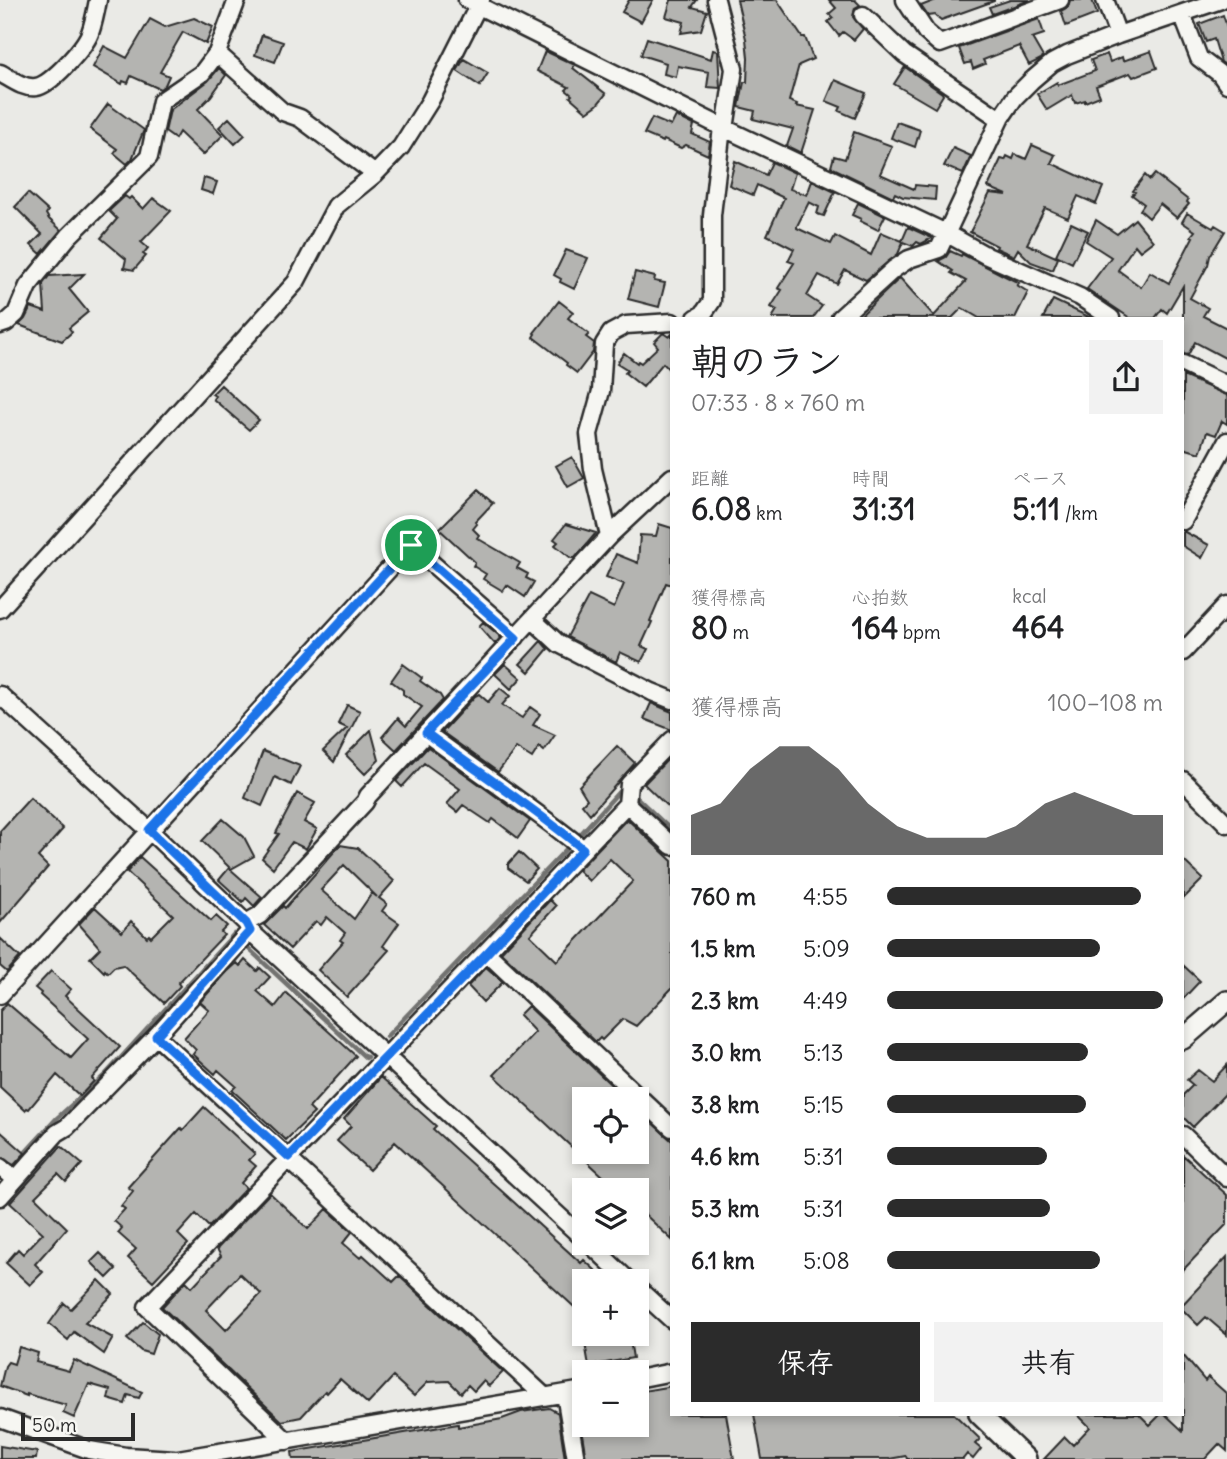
<!DOCTYPE html>
<html lang="ja">
<meta charset="utf-8">
<style>
body{margin:0;font-family:Delius,"Klee One",sans-serif;background:#f2f2f2;color:#202124;height:100vh;display:flex;flex-direction:column;font-size:26px;white-space:nowrap}
*{box-sizing:border-box;margin:0}
p{font-size:23px;color:#757577}
.icon{flex:none;width:38px;height:38px;fill:none;stroke:currentColor;stroke-width:2;stroke-linecap:round;stroke-linejoin:round}
.map{position:relative;flex:1;overflow:hidden}
.details{position:absolute;left:670px;top:317px;width:514px;height:1099px;display:flex;flex-direction:column;background:#fff;border-radius:0px;box-shadow:0 4px 10px #0003}
.details>*{flex:none}
.tools{position:absolute;left:572px;top:1087px;display:grid;gap:14px}
.tools a{display:grid;place-items:center;width:77px;height:77px;border-radius:0px;background:#fff;box-shadow:0 4px 10px #0003;font-size:35px}
.scale{position:absolute;left:21px;bottom:18px;width:114px;box-sizing:border-box;padding-left:7px;border:4px solid #2b2b2b;border-top:0;font-size:19px;line-height:24px;white-space:nowrap;color:#2b2b2b;-webkit-text-stroke:5px #f6f6f2;paint-order:stroke}
.pin{position:absolute;display:grid;place-items:center;width:60px;height:60px;color:#fff;margin:-30px;border:4px solid #fff;border-radius:50%;box-shadow:0 2px 7px #0007}
.round{display:grid;place-items:center;flex:none;width:74px;height:74px;border-radius:0px;background:#f2f2f2}
.overview{display:flex;align-items:center;justify-content:space-between;height:119px;padding:0 21px}
h1{font-size:38px;font-weight:800;line-height:52px}
.metrics{display:grid;grid-template-columns:repeat(3,1fr);gap:10px;height:119px;padding:7px 21px}
.metrics div{display:grid;align-content:center}
.metrics b{font-size:30px;font-weight:800}
.metrics small{font-size:19px;font-weight:400}
.metrics p{font-size:19px}
.chart{height:196px;padding:14px 21px}
.chart p{display:flex;justify-content:space-between}
.chart svg{width:100%;height:126px;margin-top:7px;fill:#2b2b2b;opacity:.7}
.cta{display:flex;gap:14px;margin-top:auto;padding:14px 21px}
.cta a{flex:1;height:80px;border-radius:0px;background:#2b2b2b;color:#fff;font-size:28px;font-weight:800;line-height:80px;text-align:center}
.cta a+a{background:#f2f2f2;color:#202124}
ul{padding:0 21px;list-style:none;font-size:23px}
li{display:grid;grid-template-columns:112px 84px 1fr;align-items:center;height:52px}
li i{height:18px;border-radius:9px;background:#2b2b2b}
.map>svg:first-child{display:block}
.lines{fill:none;stroke-linecap:round;stroke-linejoin:round}
.stream{stroke:#727270;stroke-width:4.5}
.building{fill:#b4b4b1;stroke:#2b2b2b;stroke-width:2;fill-rule:evenodd}
.minor-casing{stroke:#2b2b2b;stroke-width:21}
.major-casing{stroke:#2b2b2b;stroke-width:24}
.minor{stroke:#f6f6f2;stroke-width:16}
.major{stroke:#f6f6f2;stroke-width:19}
.route-casing{stroke:#fff;stroke-width:14}
.route{stroke:#1a73e8;stroke-width:9}
</style>
<div class="map">
<svg width="1227" height="1459" viewBox="0 0 1227 1459">
<rect width="100%" height="100%" fill="#eaeae6"/>
<filter id="ink" filterUnits="userSpaceOnUse"><feTurbulence type="fractalNoise" baseFrequency=".0143" numOctaves="2"/><feDisplacementMap in="SourceGraphic" scale="14" xChannelSelector="R" yChannelSelector="G"/><feConvolveMatrix kernelMatrix="1 2 1 2 8 2 1 2 1" color-interpolation-filters="sRGB"/></filter>
<g filter="url(#ink)">
<g class="lines">
<path class="stream" d="M 633,794 L 672,831
M 576,839 L 624,786
M 249,949 L 366,1058 L 367,1057
M 386,1037 L 570,845
M 22,1156 L 56,1119 L 105,1075 L 234,934"/>
</g>
<path class="building" d="M 629,0 L 653,0 L 641,22 L 622,12 Z
M 671,0 L 697,0 L 692,7 L 707,11 L 701,30 L 681,33 L 684,22 L 666,17 Z
M 737,0 L 777,0 L 802,37 L 805,37 L 813,59 L 799,65 L 789,101 L 797,104 L 796,106 L 815,110 L 801,153 L 787,146 L 793,129 L 753,119 L 755,111 L 739,107 L 744,82 L 747,82 L 748,58 L 746,39 Z
M 829,0 L 855,0 L 860,5 L 855,8 L 853,17 L 863,29 L 854,40 L 843,32 L 839,36 L 828,22 L 833,18 L 829,14 L 836,8 Z
M 936,0 L 994,0 L 994,1 L 941,20 L 935,15 L 928,16 L 921,6 Z
M 1010,0 L 1030,0 L 992,14 L 989,7 Z
M 1070,0 L 1092,0 L 1097,14 L 1066,26 L 1061,11 L 1068,7 Z
M 1223,15 L 1227,27 L 1227,66 L 1221,62 L 1214,39 L 1206,42 L 1199,24 Z
M 194,18 L 213,27 L 206,44 L 183,32 L 160,72 L 169,76 L 165,85 L 160,89 L 131,76 L 128,83 L 123,81 L 122,84 L 93,67 L 104,46 L 127,58 L 150,19 L 165,27 Z
M 1039,19 L 1044,34 L 1032,38 L 1043,57 L 1041,59 L 1029,65 L 1019,46 L 983,60 L 985,64 L 973,69 L 971,62 L 965,64 L 959,48 Z
M 262,35 L 283,42 L 275,62 L 255,55 Z
M 647,38 L 711,59 L 713,50 L 718,51 L 720,88 L 707,87 L 709,72 L 678,66 L 676,77 L 664,74 L 666,63 L 641,55 Z
M 545,51 L 575,65 L 573,68 L 606,94 L 597,105 L 587,112 L 570,97 L 572,95 L 566,90 L 569,87 L 537,71 Z
M 1151,51 L 1157,68 L 1133,77 L 1130,73 L 1096,86 L 1100,96 L 1085,102 L 1085,100 L 1075,103 L 1072,95 L 1047,110 L 1037,94 L 1057,82 L 1058,85 L 1095,71 L 1091,60 L 1107,54 L 1110,62 L 1122,57 L 1123,61 Z
M 464,59 L 488,73 L 480,86 L 457,71 Z
M 905,67 L 942,93 L 943,95 L 935,108 L 894,84 Z
M 219,68 L 226,75 L 211,96 L 198,109 L 223,135 L 203,155 L 179,132 L 175,139 L 165,132 L 170,110 L 208,81 Z
M 835,80 L 866,93 L 855,118 L 839,111 L 841,107 L 826,101 Z
M 108,104 L 144,130 L 132,159 L 127,164 L 114,153 L 117,149 L 90,129 Z
M 676,116 L 694,125 L 692,134 L 710,142 L 708,155 L 686,145 L 681,148 L 664,140 L 663,142 L 644,134 L 652,118 L 671,126 Z
M 229,118 L 245,135 L 235,144 L 219,127 Z
M 897,122 L 920,130 L 915,147 L 891,138 Z
M 854,132 L 892,146 L 880,174 L 914,189 L 915,185 L 936,187 L 935,200 L 903,197 L 895,193 L 893,197 L 831,167 L 834,156 L 845,159 Z
M 1032,145 L 1055,155 L 1051,163 L 1103,187 L 1096,204 L 1078,196 L 1068,218 L 1045,208 L 1027,244 L 1058,258 L 1053,270 L 1031,262 L 1018,249 L 1014,256 L 996,248 L 997,246 L 970,232 L 990,193 L 1007,195 L 988,187 L 1001,159 L 1005,160 L 1007,156 L 1013,159 L 1015,154 L 1026,159 Z
M 953,148 L 971,156 L 963,174 L 944,166 Z
M 735,161 L 766,175 L 772,162 L 795,173 L 790,189 L 807,195 L 812,181 L 835,192 L 824,216 L 817,214 L 819,207 L 809,202 L 797,226 L 797,228 L 831,244 L 835,236 L 871,255 L 881,232 L 902,241 L 908,227 L 932,238 L 921,244 L 917,242 L 913,246 L 903,242 L 898,254 L 866,280 L 845,270 L 837,284 L 819,275 L 807,296 L 822,306 L 813,318 L 772,318 L 777,310 L 771,307 L 782,290 L 778,288 L 794,263 L 788,261 L 794,249 L 767,235 L 784,198 L 757,185 L 753,195 L 729,185 Z
M 1155,174 L 1188,200 L 1187,202 L 1189,204 L 1177,218 L 1160,204 L 1149,218 L 1140,210 L 1144,204 L 1132,195 L 1135,192 L 1133,191 L 1145,175 L 1150,180 Z
M 204,178 L 217,182 L 213,194 L 201,190 Z
M 28,193 L 48,211 L 46,214 L 49,219 L 61,230 L 41,254 L 31,245 L 42,234 L 15,207 Z
M 125,196 L 129,199 L 131,197 L 143,209 L 153,198 L 171,211 L 141,242 L 148,248 L 143,254 L 146,256 L 134,270 L 124,268 L 126,259 L 101,238 L 117,219 L 109,211 Z
M 858,203 L 885,216 L 878,230 L 860,221 L 861,219 L 852,215 Z
M 1187,213 L 1213,228 L 1215,225 L 1225,231 L 1210,256 L 1208,265 L 1190,298 L 1208,308 L 1203,316 L 1227,328 L 1227,359 L 1195,342 L 1188,355 L 1183,354 L 1183,286 L 1167,313 L 1162,309 L 1155,318 L 1130,318 L 1087,289 L 1111,257 L 1086,241 L 1096,220 L 1117,234 L 1135,219 L 1153,241 L 1140,251 L 1135,245 L 1118,270 L 1141,287 L 1150,272 L 1169,283 L 1193,237 L 1191,236 L 1195,231 L 1182,222 Z
M 1071,223 L 1088,231 L 1072,263 L 1056,255 Z
M 566,250 L 588,258 L 574,289 L 560,282 L 561,279 L 554,275 Z
M 950,251 L 961,256 L 962,254 L 1003,275 L 1019,283 L 1017,285 L 1028,292 L 1015,318 L 979,318 L 962,308 L 952,318 L 858,318 L 900,278 L 934,316 L 966,281 L 951,273 L 953,271 L 938,261 L 946,257 Z
M 635,272 L 655,277 L 654,281 L 665,283 L 659,307 L 628,299 Z
M 84,274 L 69,289 L 88,312 L 69,328 L 72,332 L 62,341 L 19,325 L 25,319 L 31,307 L 45,312 L 43,284 L 49,276 Z
M 1053,300 L 1091,318 L 1043,318 Z
M 559,301 L 573,312 L 568,318 L 589,334 L 586,337 L 594,343 L 593,352 L 577,373 L 566,365 L 567,363 L 533,337 L 535,334 L 534,333 Z
M 663,333 L 669,337 L 672,334 L 672,373 L 663,363 L 643,387 L 625,373 L 628,370 L 617,363 L 624,353 L 637,363 L 638,361 L 641,363 L 658,347 L 654,342 Z
M 1183,376 L 1227,395 L 1227,424 L 1222,421 L 1216,435 L 1207,432 L 1200,453 L 1183,448 Z
M 221,385 L 259,420 L 249,430 L 213,399 L 215,396 L 212,394 Z
M 572,457 L 584,478 L 568,487 L 556,466 Z
M 478,490 L 493,503 L 475,522 L 477,524 L 473,529 L 479,535 L 477,538 L 520,563 L 517,568 L 528,574 L 526,578 L 534,582 L 525,597 L 507,585 L 503,591 L 483,579 L 486,574 L 473,566 L 475,562 L 439,529 Z
M 566,524 L 596,533 L 575,558 L 571,558 L 555,545 L 558,542 L 554,539 Z
M 659,524 L 672,528 L 672,585 L 666,583 L 650,621 L 652,622 L 641,646 L 648,649 L 641,662 L 620,652 L 616,662 L 567,637 L 589,596 L 614,608 L 624,584 L 606,577 L 616,554 L 638,563 L 640,535 L 656,536 Z
M 1183,531 L 1209,545 L 1202,558 L 1183,546 Z
M 483,622 L 501,637 L 495,644 L 479,626 Z
M 541,641 L 548,649 L 529,672 L 520,664 Z
M 403,664 L 422,678 L 420,681 L 440,695 L 443,700 L 396,750 L 382,737 L 398,718 L 406,726 L 422,707 L 403,694 L 403,690 L 391,681 Z
M 505,664 L 521,678 L 511,689 L 495,674 Z
M 500,688 L 510,696 L 502,705 L 522,718 L 530,707 L 540,714 L 533,725 L 555,735 L 544,751 L 539,747 L 532,758 L 516,748 L 498,772 L 442,732 L 475,696 L 479,694 L 488,702 Z
M 651,703 L 672,712 L 672,730 L 644,719 Z
M 347,705 L 360,711 L 334,762 L 323,751 L 347,728 L 338,724 Z
M 371,730 L 379,760 L 365,774 L 346,755 Z
M 617,746 L 635,763 L 590,814 L 582,804 L 587,799 L 579,786 Z
M 428,747 L 530,821 L 518,838 L 493,819 L 490,823 L 463,805 L 457,812 L 447,804 L 460,789 L 424,763 L 402,787 L 396,781 Z
M 263,751 L 300,766 L 291,785 L 275,777 L 262,806 L 245,798 Z
M 672,755 L 672,811 L 644,784 Z
M 297,793 L 315,803 L 304,822 L 317,829 L 306,849 L 292,842 L 273,868 L 262,858 L 279,834 L 276,833 Z
M 30,798 L 63,829 L 38,857 L 48,867 L 0,923 L 0,831 Z
M 223,819 L 244,837 L 254,856 L 231,869 L 202,841 Z
M 627,819 L 672,861 L 672,988 L 636,1026 L 623,1019 L 602,1040 L 600,1038 L 596,1042 L 501,952 L 550,900 L 556,906 L 530,935 L 557,961 L 633,881 L 610,859 L 589,881 L 578,870 Z
M 340,845 L 358,848 L 394,881 L 379,898 L 387,904 L 382,911 L 399,923 L 383,946 L 389,950 L 347,997 L 318,970 L 343,942 L 340,940 L 345,933 L 327,917 L 321,925 L 316,921 L 290,949 L 264,925 L 283,906 L 285,908 ZM 344,865 L 377,897 L 372,893 L 354,919 L 321,890 Z
M 519,852 L 537,869 L 526,881 L 508,868 L 508,864 Z
M 140,857 L 211,921 L 216,916 L 227,926 L 221,932 L 224,935 L 178,983 L 180,986 L 164,1003 L 123,965 L 114,967 L 108,973 L 105,970 L 104,972 L 90,958 L 100,948 L 79,924 L 95,907 L 122,932 L 131,921 L 147,937 L 149,935 L 151,937 L 173,915 L 127,872 Z
M 1183,860 L 1203,879 L 1183,899 Z
M 229,868 L 262,897 L 254,906 L 246,898 L 243,902 L 219,880 Z
M 0,938 L 20,957 L 7,972 L 0,966 Z
M 245,960 L 257,971 L 260,968 L 270,977 L 257,991 L 275,1007 L 286,993 L 356,1056 L 309,1108 L 314,1113 L 286,1140 L 232,1090 L 236,1086 L 218,1070 L 215,1074 L 193,1054 L 196,1050 L 184,1038 L 209,1010 L 200,1002 L 227,972 L 237,963 L 240,966 Z
M 1183,965 L 1200,981 L 1183,999 Z
M 486,967 L 503,982 L 483,1002 L 468,986 Z
M 51,971 L 71,989 L 65,996 L 120,1047 L 92,1078 L 94,1081 L 80,1096 L 57,1075 L 29,1109 L 27,1108 L 25,1110 L 0,1087 L 0,1011 L 7,1003 L 71,1058 L 88,1039 L 40,995 L 41,993 L 35,988 Z
M 528,1006 L 626,1099 L 584,1099 L 584,1152 L 637,1152 L 637,1109 L 672,1141 L 672,1240 L 637,1207 L 637,1190 L 618,1190 L 494,1075 L 535,1032 L 519,1015 Z
M 1227,1065 L 1227,1092 L 1193,1127 L 1183,1117 L 1183,1095 L 1193,1085 L 1187,1080 L 1198,1070 L 1212,1081 Z
M 381,1077 L 436,1126 L 433,1129 L 581,1263 L 584,1260 L 607,1281 L 584,1281 L 584,1316 L 395,1142 L 369,1170 L 337,1141 L 351,1126 L 344,1119 Z
M 204,1107 L 255,1154 L 249,1160 L 256,1166 L 241,1183 L 246,1188 L 209,1227 L 196,1214 L 178,1234 L 188,1244 L 153,1281 L 128,1258 L 136,1249 L 118,1233 L 122,1228 L 114,1221 L 125,1209 L 121,1206 L 133,1191 L 128,1187 L 181,1128 L 183,1130 Z
M 0,1131 L 25,1153 L 14,1165 L 0,1157 Z
M 61,1146 L 82,1164 L 66,1182 L 58,1174 L 35,1197 L 67,1228 L 35,1264 L 43,1272 L 30,1285 L 6,1263 L 18,1249 L 23,1254 L 43,1233 L 10,1203 Z
M 1183,1155 L 1227,1195 L 1227,1224 L 1183,1270 Z
M 270,1193 L 308,1229 L 327,1209 L 352,1232 L 343,1243 L 360,1258 L 363,1255 L 393,1282 L 399,1276 L 503,1372 L 489,1386 L 483,1381 L 474,1391 L 468,1385 L 461,1393 L 449,1381 L 428,1382 L 414,1396 L 393,1377 L 368,1404 L 340,1379 L 327,1393 L 325,1391 L 301,1417 L 282,1421 L 162,1307 L 186,1281 L 192,1287 L 221,1256 L 217,1249 ZM 240,1274 L 261,1294 L 226,1330 L 206,1310 Z
M 100,1253 L 116,1269 L 107,1278 L 91,1262 Z
M 1227,1257 L 1227,1335 L 1206,1317 L 1198,1325 L 1183,1310 L 1183,1304 Z
M 99,1280 L 113,1294 L 85,1323 L 113,1338 L 104,1354 L 74,1332 L 68,1340 L 49,1324 L 64,1303 L 71,1309 Z
M 143,1322 L 158,1334 L 151,1354 L 141,1351 L 127,1339 Z
M 599,1334 L 629,1334 L 633,1358 L 589,1366 L 585,1343 L 605,1339 Z
M 19,1347 L 38,1353 L 36,1362 L 69,1371 L 74,1360 L 142,1392 L 139,1398 L 128,1395 L 125,1404 L 108,1399 L 110,1390 L 89,1384 L 74,1418 L 63,1413 L 66,1405 L 27,1394 L 27,1396 L 0,1386 L 5,1366 L 8,1362 L 14,1364 Z
M 1183,1355 L 1205,1381 L 1208,1377 L 1227,1394 L 1227,1451 L 1219,1444 L 1205,1459 L 1044,1459 L 1065,1437 L 1073,1445 L 1090,1427 L 1077,1414 L 1139,1414 L 1150,1425 L 1161,1414 L 1165,1414 L 1183,1431 Z
M 672,1386 L 672,1414 L 726,1414 L 734,1459 L 586,1459 L 577,1402 L 584,1401 L 584,1424 L 637,1424 L 637,1392 Z
M 549,1408 L 558,1413 L 565,1459 L 293,1459 L 292,1452 L 458,1424 L 458,1427 L 502,1419 L 521,1412 Z
M 754,1414 L 954,1414 L 980,1439 L 975,1444 L 981,1449 L 973,1459 L 967,1454 L 963,1459 L 907,1459 L 906,1456 L 889,1459 L 762,1459 Z
M 0,1446 L 37,1452 L 36,1459 L 0,1459 Z"/>
<g class="lines">
<defs>
<path id="minor" d="M 237,0 L 217,53 L 283,112 L 300,118 L 375,174
M 467,0 L 722,127 L 946,233 L 987,256 L 1080,297 L 1111,318
M 716,0 L 734,69 L 725,129
M 905,0 L 926,32 L 940,44 L 1060,0
M 1105,0 L 1118,35
M 1182,14 L 1199,58 L 1220,74 L 1227,84
M 863,15 L 904,54 L 1000,119
M 0,73 C 10,78 23,89 36,87 C 51,85 84,48 90,33 C 94,22 96,11 98,0
M 696,318 L 703,314 L 712,301 L 712,215 L 722,127
M 840,318 L 894,269 L 909,259 L 939,249 L 1000,119 L 1015,97 L 1031,81 L 1052,63 L 1067,55 L 1118,35 L 1221,0
M 0,325 L 6,323 L 16,314 L 28,286 L 69,236 L 149,157 L 161,101 L 202,73 L 217,53
M 1183,364 L 1227,385
M 1183,521 L 1227,441
M 609,536 L 593,469 L 589,434 L 601,391 L 604,344 L 611,333 L 626,325 L 672,322
M 0,609 L 296,282 L 336,206 L 375,174 L 401,147 L 430,101 L 481,0
M 532,619 L 559,644 L 652,692 L 672,700
M 1183,652 L 1227,605
M 0,695 L 149,830 L 246,923 L 250,931 L 584,1239
M 426,733 C 478,772 533,808 583,849
M 1183,780 L 1227,824
M 627,804 L 629,784 L 672,740
M 246,923 L 260,915 L 365,802 L 368,796 L 609,536 L 672,477
M 487,953 L 672,1128
M 0,995 L 411,545 L 516,637
M 156,1036 L 544,1396
M 1183,1135 L 1227,1178
M 0,1167 L 15,1180
M 0,1197 L 57,1133 L 67,1127 L 156,1036 L 250,931
M 588,1242 L 629,1281
M 637,1288 L 672,1320
M 637,1379 L 672,1372
M 565,1394 L 576,1459
M 0,1418 L 89,1450 L 126,1456 L 174,1459
M 287,1441 L 147,1307 L 627,804 L 672,846
M 178,1459 L 584,1390"/>
<path id="major" d="M 1183,1039 L 1227,1001
M 979,1414 L 1026,1459"/>
</defs>
<use href="#minor" class="minor-casing"/>
<use href="#major" class="major-casing"/>
<use href="#minor" class="minor"/>
<use href="#major" class="major"/>
</g>
</g>
<g class="lines" filter="url(#ink)">
<defs>
<path id="route" d="M 411,545 L 516,638 L 426,733 C 478,772 533,807 583,849 L 487,953 L 289,1157 L 156,1036 L 250,931 L 246,923 L 149,830 Z"/>
</defs>
<use href="#route" class="route-casing"/>
<use href="#route" class="route"/>
</g>
</svg>
<div class="tools">
<a><svg class="icon" aria-label="locate" viewBox="0 0 24 24"><circle cx="12" cy="12" r="6"/><path d="M12 2v4M12 18v4M2 12h4M18 12h4"/></svg></a>
<a><svg class="icon" aria-label="layers" viewBox="0 0 24 24"><path d="M12 4l9 5-9 5-9-5zM3 14l9 5 9-5"/></svg></a>
<a>+</a>
<a>−</a>
</div>
<div class="scale">50 m</div>
<div class="pin" style="left:411px;top:545px;background:#1e9e55"><svg class="icon" aria-label="arrive" viewBox="0 0 24 24"><path d="M6 21V4h12l-3 4 3 4H6"/></svg></div>
<section class="details">
<div class="overview"><div><h1>朝のラン</h1><p>07:33 · 8 × 760 m</p></div><a class="round"><svg class="icon" aria-label="share" viewBox="0 0 24 24"><path d="M12 15V3M7 8l5-5 5 5M5 13v7h14v-7"/></svg></a></div>
<div class="metrics">
<div><p>距離</p><b>6.08<small> km</small></b></div>
<div><p>時間</p><b>31:31</b></div>
<div><p>ペース</p><b>5:11<small> /km</small></b></div>
</div>
<div class="metrics">
<div><p>獲得標高</p><b>80<small> m</small></b></div>
<div><p>心拍数</p><b>164<small> bpm</small></b></div>
<div><p>kcal</p><b>464</b></div>
</div>
<div class="chart"><p><span>獲得標高</span>100–108 m</p>
<svg viewBox="0 0 160 44" preserveAspectRatio="none"><path d="M0 44V30L10 26L20 14L30 6L40 6L50 14L60 26L70 34L80 38L90 38L100 38L110 34L120 26L130 22L140 26L150 30L160 30V44z"/></svg>
</div>
<ul>
<li><b>760 m</b>4:55<i style="width:92%"></i></li>
<li><b>1.5 km</b>5:09<i style="width:77%"></i></li>
<li><b>2.3 km</b>4:49<i style="width:100%"></i></li>
<li><b>3.0 km</b>5:13<i style="width:73%"></i></li>
<li><b>3.8 km</b>5:15<i style="width:72%"></i></li>
<li><b>4.6 km</b>5:31<i style="width:58%"></i></li>
<li><b>5.3 km</b>5:31<i style="width:59%"></i></li>
<li><b>6.1 km</b>5:08<i style="width:77%"></i></li>
</ul>
<div class="cta"><a>保存</a><a>共有</a></div>
</section>
</div>
